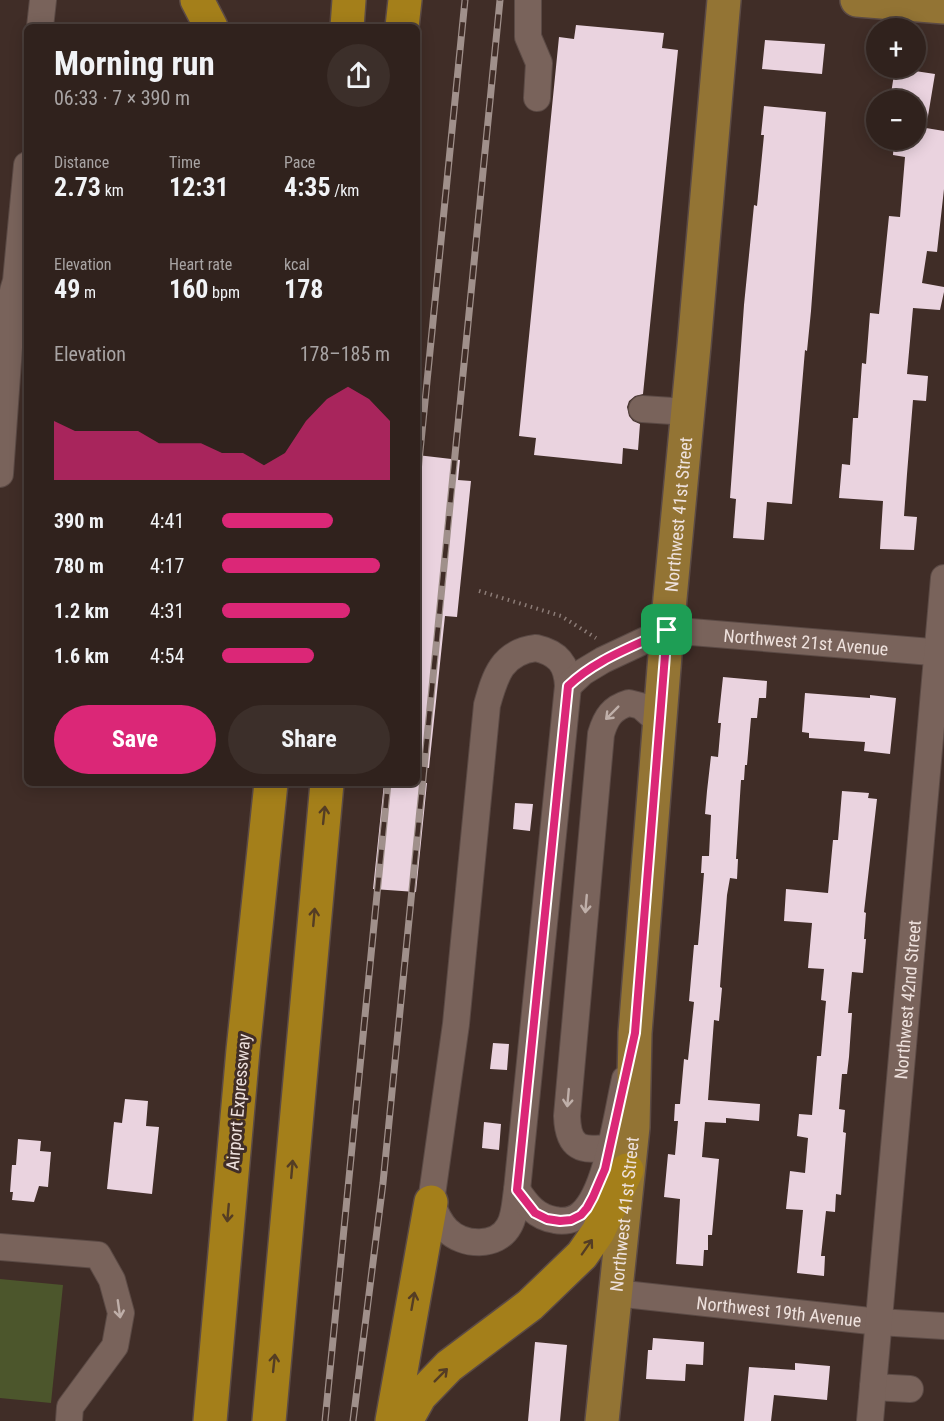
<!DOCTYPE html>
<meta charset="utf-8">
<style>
body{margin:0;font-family:"Roboto Condensed",sans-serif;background:#3c2f2a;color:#f1f3f6;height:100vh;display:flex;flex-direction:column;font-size:22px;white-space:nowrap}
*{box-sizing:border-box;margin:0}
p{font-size:20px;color:#a8a4a4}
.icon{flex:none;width:33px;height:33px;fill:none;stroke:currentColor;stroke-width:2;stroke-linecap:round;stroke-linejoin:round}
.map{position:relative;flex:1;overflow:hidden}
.panel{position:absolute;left:24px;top:24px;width:396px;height:762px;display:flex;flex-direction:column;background:#30221d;border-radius:9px;box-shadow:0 3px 15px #0003,0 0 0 2px #4b3f3b}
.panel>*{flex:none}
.controls{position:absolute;left:866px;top:18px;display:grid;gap:12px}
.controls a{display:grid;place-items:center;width:60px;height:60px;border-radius:50%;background:#30221d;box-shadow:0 3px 15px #0003,0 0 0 2px #4b3f3b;font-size:30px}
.pin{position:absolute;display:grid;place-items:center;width:51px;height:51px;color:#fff;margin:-26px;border-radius:12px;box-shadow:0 3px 9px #0006}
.round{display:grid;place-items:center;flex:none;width:63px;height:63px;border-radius:32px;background:#3c2f2a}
.head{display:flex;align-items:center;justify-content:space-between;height:102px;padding:0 30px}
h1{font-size:33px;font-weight:700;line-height:45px}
.figures{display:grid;grid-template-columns:repeat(3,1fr);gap:9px;height:102px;padding:6px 30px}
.figures div{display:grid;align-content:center}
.figures b{font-size:26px;font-weight:700}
.figures small{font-size:16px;font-weight:400}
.figures p{font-size:16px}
.chart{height:168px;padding:12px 30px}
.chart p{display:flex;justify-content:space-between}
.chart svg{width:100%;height:108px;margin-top:6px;fill:#db2777;opacity:.7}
.primary-button{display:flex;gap:12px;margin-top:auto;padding:12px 30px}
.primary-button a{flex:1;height:69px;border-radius:36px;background:#db2777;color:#fff;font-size:24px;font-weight:700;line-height:69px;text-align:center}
.primary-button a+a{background:#3c2f2a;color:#f1f3f6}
ul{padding:0 30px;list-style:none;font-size:20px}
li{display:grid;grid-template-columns:96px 72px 1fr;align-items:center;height:45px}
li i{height:15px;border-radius:8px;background:#db2777}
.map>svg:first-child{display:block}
.green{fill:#4c562c}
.building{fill:#ead3df}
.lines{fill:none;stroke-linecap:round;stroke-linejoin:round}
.minor-casing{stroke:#5b4a45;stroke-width:28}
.major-casing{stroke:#5b4a45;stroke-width:36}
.highway-casing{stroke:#5b4a45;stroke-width:36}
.path{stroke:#8c7c77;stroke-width:4;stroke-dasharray:1.5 4.5;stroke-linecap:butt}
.minor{stroke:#79635b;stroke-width:26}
.major{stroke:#937434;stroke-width:33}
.highway{stroke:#a47f1a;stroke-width:33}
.rail-casing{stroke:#a0908b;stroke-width:7}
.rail{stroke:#402d27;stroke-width:4.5;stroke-dasharray:14;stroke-linecap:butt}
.oneway{stroke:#bfafa9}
.oneway2{stroke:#543d24}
.route-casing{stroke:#fff;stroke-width:12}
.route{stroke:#db2777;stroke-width:8}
.labels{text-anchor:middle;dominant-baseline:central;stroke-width:6;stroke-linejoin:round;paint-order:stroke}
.street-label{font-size:18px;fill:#eee1dd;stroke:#402d27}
</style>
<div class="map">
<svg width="944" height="1421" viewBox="0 0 944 1421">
<rect width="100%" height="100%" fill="#402d27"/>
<path class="green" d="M 0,1279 L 63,1285 L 51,1403 L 0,1398 Z"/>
<path class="building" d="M 576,25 L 664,33 L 662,48 L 678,50 L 643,394 L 635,396 L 629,401 L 627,407 L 629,416 L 633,421 L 640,424 L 638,450 L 623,448 L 622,464 L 534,455 L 536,438 L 519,436 L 559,37 L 574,39 Z
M 765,40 L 825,44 L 822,74 L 762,69 Z
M 895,68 L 935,74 L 926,128 L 944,131 L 944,189 L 937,252 L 927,251 L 922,283 L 944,287 L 944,292 L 940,310 L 913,308 L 907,374 L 928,376 L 926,401 L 913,400 L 907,474 L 904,516 L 917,517 L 914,550 L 880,549 L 883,501 L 839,498 L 842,464 L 850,465 L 853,418 L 858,418 L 862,363 L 866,364 L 870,313 L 879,314 L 889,216 L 900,217 L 905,157 L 893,155 L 894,140 L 915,140 L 915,100 L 890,100 Z
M 764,106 L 826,112 L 811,311 L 807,351 L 805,350 L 792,504 L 767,502 L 764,540 L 733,538 L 736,499 L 730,498 L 744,305 L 754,205 L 757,206 L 764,135 L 761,135 Z
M 417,455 L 460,460 L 458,480 L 471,481 L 457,617 L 445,616 L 429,768 L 417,767 Z
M 723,677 L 767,681 L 766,698 L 759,698 L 757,718 L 751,718 L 747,765 L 745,765 L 744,780 L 741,780 L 736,859 L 738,859 L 737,879 L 730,878 L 727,895 L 720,987 L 722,988 L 719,1021 L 714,1020 L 708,1100 L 760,1104 L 759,1121 L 726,1118 L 726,1123 L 705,1122 L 702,1157 L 719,1159 L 712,1235 L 708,1235 L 708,1250 L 704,1250 L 703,1266 L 676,1264 L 680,1199 L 664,1197 L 668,1154 L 675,1155 L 678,1121 L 674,1121 L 675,1104 L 680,1104 L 684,1059 L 688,1060 L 694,1002 L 689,1001 L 694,945 L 698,945 L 701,911 L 704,873 L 701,873 L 702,856 L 709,856 L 711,815 L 705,814 L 707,791 L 711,756 L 718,757 L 721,723 L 718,723 Z
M 805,693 L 870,698 L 870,695 L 896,698 L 890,754 L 864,751 L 865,742 L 809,738 L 809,733 L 802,732 Z
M 384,783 L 427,783 L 416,892 L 373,889 Z
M 842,791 L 869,793 L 868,798 L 877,799 L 864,912 L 866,913 L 864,939 L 866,939 L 863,973 L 852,972 L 848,1013 L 852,1013 L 849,1057 L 847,1074 L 842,1074 L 839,1109 L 845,1110 L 843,1132 L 846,1133 L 841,1195 L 836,1194 L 835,1212 L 826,1211 L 821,1256 L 825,1256 L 824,1276 L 797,1273 L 803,1210 L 786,1209 L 790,1171 L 805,1173 L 808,1138 L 797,1136 L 799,1114 L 812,1115 L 817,1056 L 821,1056 L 826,1001 L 821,1000 L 824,969 L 808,968 L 812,923 L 784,921 L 786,889 L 828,893 L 833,840 L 838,840 Z
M 515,803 L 533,804 L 530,831 L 513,829 Z
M 493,1043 L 509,1044 L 507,1070 L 490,1069 Z
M 125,1099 L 148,1101 L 146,1126 L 159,1127 L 152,1194 L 107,1189 L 114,1122 L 122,1123 Z
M 484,1122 L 501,1124 L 499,1150 L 482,1148 Z
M 18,1139 L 41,1141 L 40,1151 L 51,1152 L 48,1187 L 39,1186 L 34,1202 L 12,1200 L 13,1192 L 10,1192 L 12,1165 L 16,1165 Z
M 653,1338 L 704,1342 L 703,1365 L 686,1364 L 685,1381 L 646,1379 L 648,1350 L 652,1350 Z
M 535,1342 L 567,1345 L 560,1421 L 528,1421 Z
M 795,1363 L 830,1366 L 827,1400 L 774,1395 L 771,1421 L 744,1421 L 749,1367 L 795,1370 Z"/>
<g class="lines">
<defs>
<g id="minor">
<path d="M 528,0 L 528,37 L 539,63 L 537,98"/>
<path d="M 40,27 L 43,0"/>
<path d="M 642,409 L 688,412"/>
<path d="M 0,474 L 13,291 L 16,281 L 27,165"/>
<path d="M 536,648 C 558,653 567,664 568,686 L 517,1190 C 515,1202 515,1216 509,1226 C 497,1248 463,1246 447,1230 C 439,1222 435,1212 431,1202 L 456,1024 L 487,705 C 495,676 502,652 536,648 Z"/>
<path id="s1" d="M 568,686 L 583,672 L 603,660 L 667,630 L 944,653"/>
<path d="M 610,1147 C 581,1152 568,1148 567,1116 L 601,734 C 606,717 612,708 629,703 L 641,706 L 660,723"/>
<path d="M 517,1190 C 527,1205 536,1217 555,1220 C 564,1222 574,1220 581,1214 C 607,1192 617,1113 625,1079"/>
<path d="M 0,1247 L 98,1255 L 112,1280 L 121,1313 L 115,1346 L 70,1407 L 69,1421"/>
<path id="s2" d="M 615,1293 L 879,1322 L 944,1326"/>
<path d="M 873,1387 L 910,1389"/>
<path id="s3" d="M 870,1421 L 944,578"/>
</g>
<g id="major">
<path d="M 857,0 L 944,7"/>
<path id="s4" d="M 602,1421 L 633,1127 L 635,1033 L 667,630 L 694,346 L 724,0"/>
</g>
<path id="highway" d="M 197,0 L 211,27
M 347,27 L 349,0
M 402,27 L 405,0
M 210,1421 L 243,1050 L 271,783
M 269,1421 L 327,783
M 392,1421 L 431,1202
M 406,1421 L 420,1396 L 449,1366 L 530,1305 L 582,1255 L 598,1232 L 627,1170"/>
</defs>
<use href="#minor" class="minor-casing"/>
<use href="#major" class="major-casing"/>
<use href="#highway" class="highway-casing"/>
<path class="path" d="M 479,591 L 561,616 L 596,638"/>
<use href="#minor" class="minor"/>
<use href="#major" class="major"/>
<use href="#highway" class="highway"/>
<defs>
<path id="rail" d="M 417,482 L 465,0
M 325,1421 L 388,783
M 353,1421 L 383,1183 L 500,0"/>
</defs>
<use href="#rail" class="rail-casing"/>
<use href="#rail" class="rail"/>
</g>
<defs><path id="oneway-shaft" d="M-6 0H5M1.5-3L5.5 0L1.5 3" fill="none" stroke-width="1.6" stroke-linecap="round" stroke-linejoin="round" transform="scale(1.5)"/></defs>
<g class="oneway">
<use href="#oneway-shaft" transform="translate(612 713) rotate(135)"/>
<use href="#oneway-shaft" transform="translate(586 904) rotate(95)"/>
<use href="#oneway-shaft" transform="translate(568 1098) rotate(95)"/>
<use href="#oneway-shaft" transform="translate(119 1309) rotate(82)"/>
</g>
<g class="oneway2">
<use href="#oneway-shaft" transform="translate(324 815) rotate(-84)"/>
<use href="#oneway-shaft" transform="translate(314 917) rotate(-85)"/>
<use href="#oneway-shaft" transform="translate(292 1169) rotate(-85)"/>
<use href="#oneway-shaft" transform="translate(228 1213) rotate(95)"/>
<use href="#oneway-shaft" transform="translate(587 1247) rotate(-55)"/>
<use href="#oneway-shaft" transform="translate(413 1301) rotate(-80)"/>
<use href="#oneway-shaft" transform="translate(274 1363) rotate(-84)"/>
<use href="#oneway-shaft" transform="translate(441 1375) rotate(-45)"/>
</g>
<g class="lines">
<defs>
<path id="route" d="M 667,630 L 635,1033 L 605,1169 L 593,1197 L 587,1208 L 581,1215 L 571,1220 L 560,1221 L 547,1219 L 535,1213 L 517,1190 L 568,686 C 596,659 633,647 667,630 Z"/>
</defs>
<use href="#route" class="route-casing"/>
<use href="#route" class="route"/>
</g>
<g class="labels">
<g class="street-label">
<text stroke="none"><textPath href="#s4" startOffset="910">Northwest 41st Street</textPath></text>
<text stroke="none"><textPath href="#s1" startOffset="254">Northwest 21st Avenue</textPath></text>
<text stroke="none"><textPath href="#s3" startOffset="423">Northwest 42nd Street</textPath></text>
<text transform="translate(238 1102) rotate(-85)">Airport Expressway</text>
<text stroke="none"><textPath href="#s4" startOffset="208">Northwest 41st Street</textPath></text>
<text stroke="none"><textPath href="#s2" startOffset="165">Northwest 19th Avenue</textPath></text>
</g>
</g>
</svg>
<div class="controls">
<a>+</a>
<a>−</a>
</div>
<div class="pin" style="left:667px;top:630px;background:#1e9e55"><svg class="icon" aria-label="arrive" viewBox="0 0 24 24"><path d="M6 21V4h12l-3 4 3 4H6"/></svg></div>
<section class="panel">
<div class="head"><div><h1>Morning run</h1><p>06:33 · 7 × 390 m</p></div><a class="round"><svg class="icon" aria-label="share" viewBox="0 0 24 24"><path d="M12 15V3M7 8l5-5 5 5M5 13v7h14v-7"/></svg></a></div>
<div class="figures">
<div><p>Distance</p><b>2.73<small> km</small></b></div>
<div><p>Time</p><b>12:31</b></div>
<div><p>Pace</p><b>4:35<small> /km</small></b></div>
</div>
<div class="figures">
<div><p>Elevation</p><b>49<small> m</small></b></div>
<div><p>Heart rate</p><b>160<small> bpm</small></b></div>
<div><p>kcal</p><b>178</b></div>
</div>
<div class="chart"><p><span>Elevation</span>178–185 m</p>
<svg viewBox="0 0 160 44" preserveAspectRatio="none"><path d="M0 44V20L10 24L20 24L30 24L40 24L50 29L60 29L70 29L80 33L90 33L100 38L110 33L120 20L130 11L140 6L150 11L160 20V44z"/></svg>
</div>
<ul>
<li><b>390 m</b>4:41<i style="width:66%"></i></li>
<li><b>780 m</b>4:17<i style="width:94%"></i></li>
<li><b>1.2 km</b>4:31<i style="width:76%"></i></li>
<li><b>1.6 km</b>4:54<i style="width:55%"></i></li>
</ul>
<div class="primary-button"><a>Save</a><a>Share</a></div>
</section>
</div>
